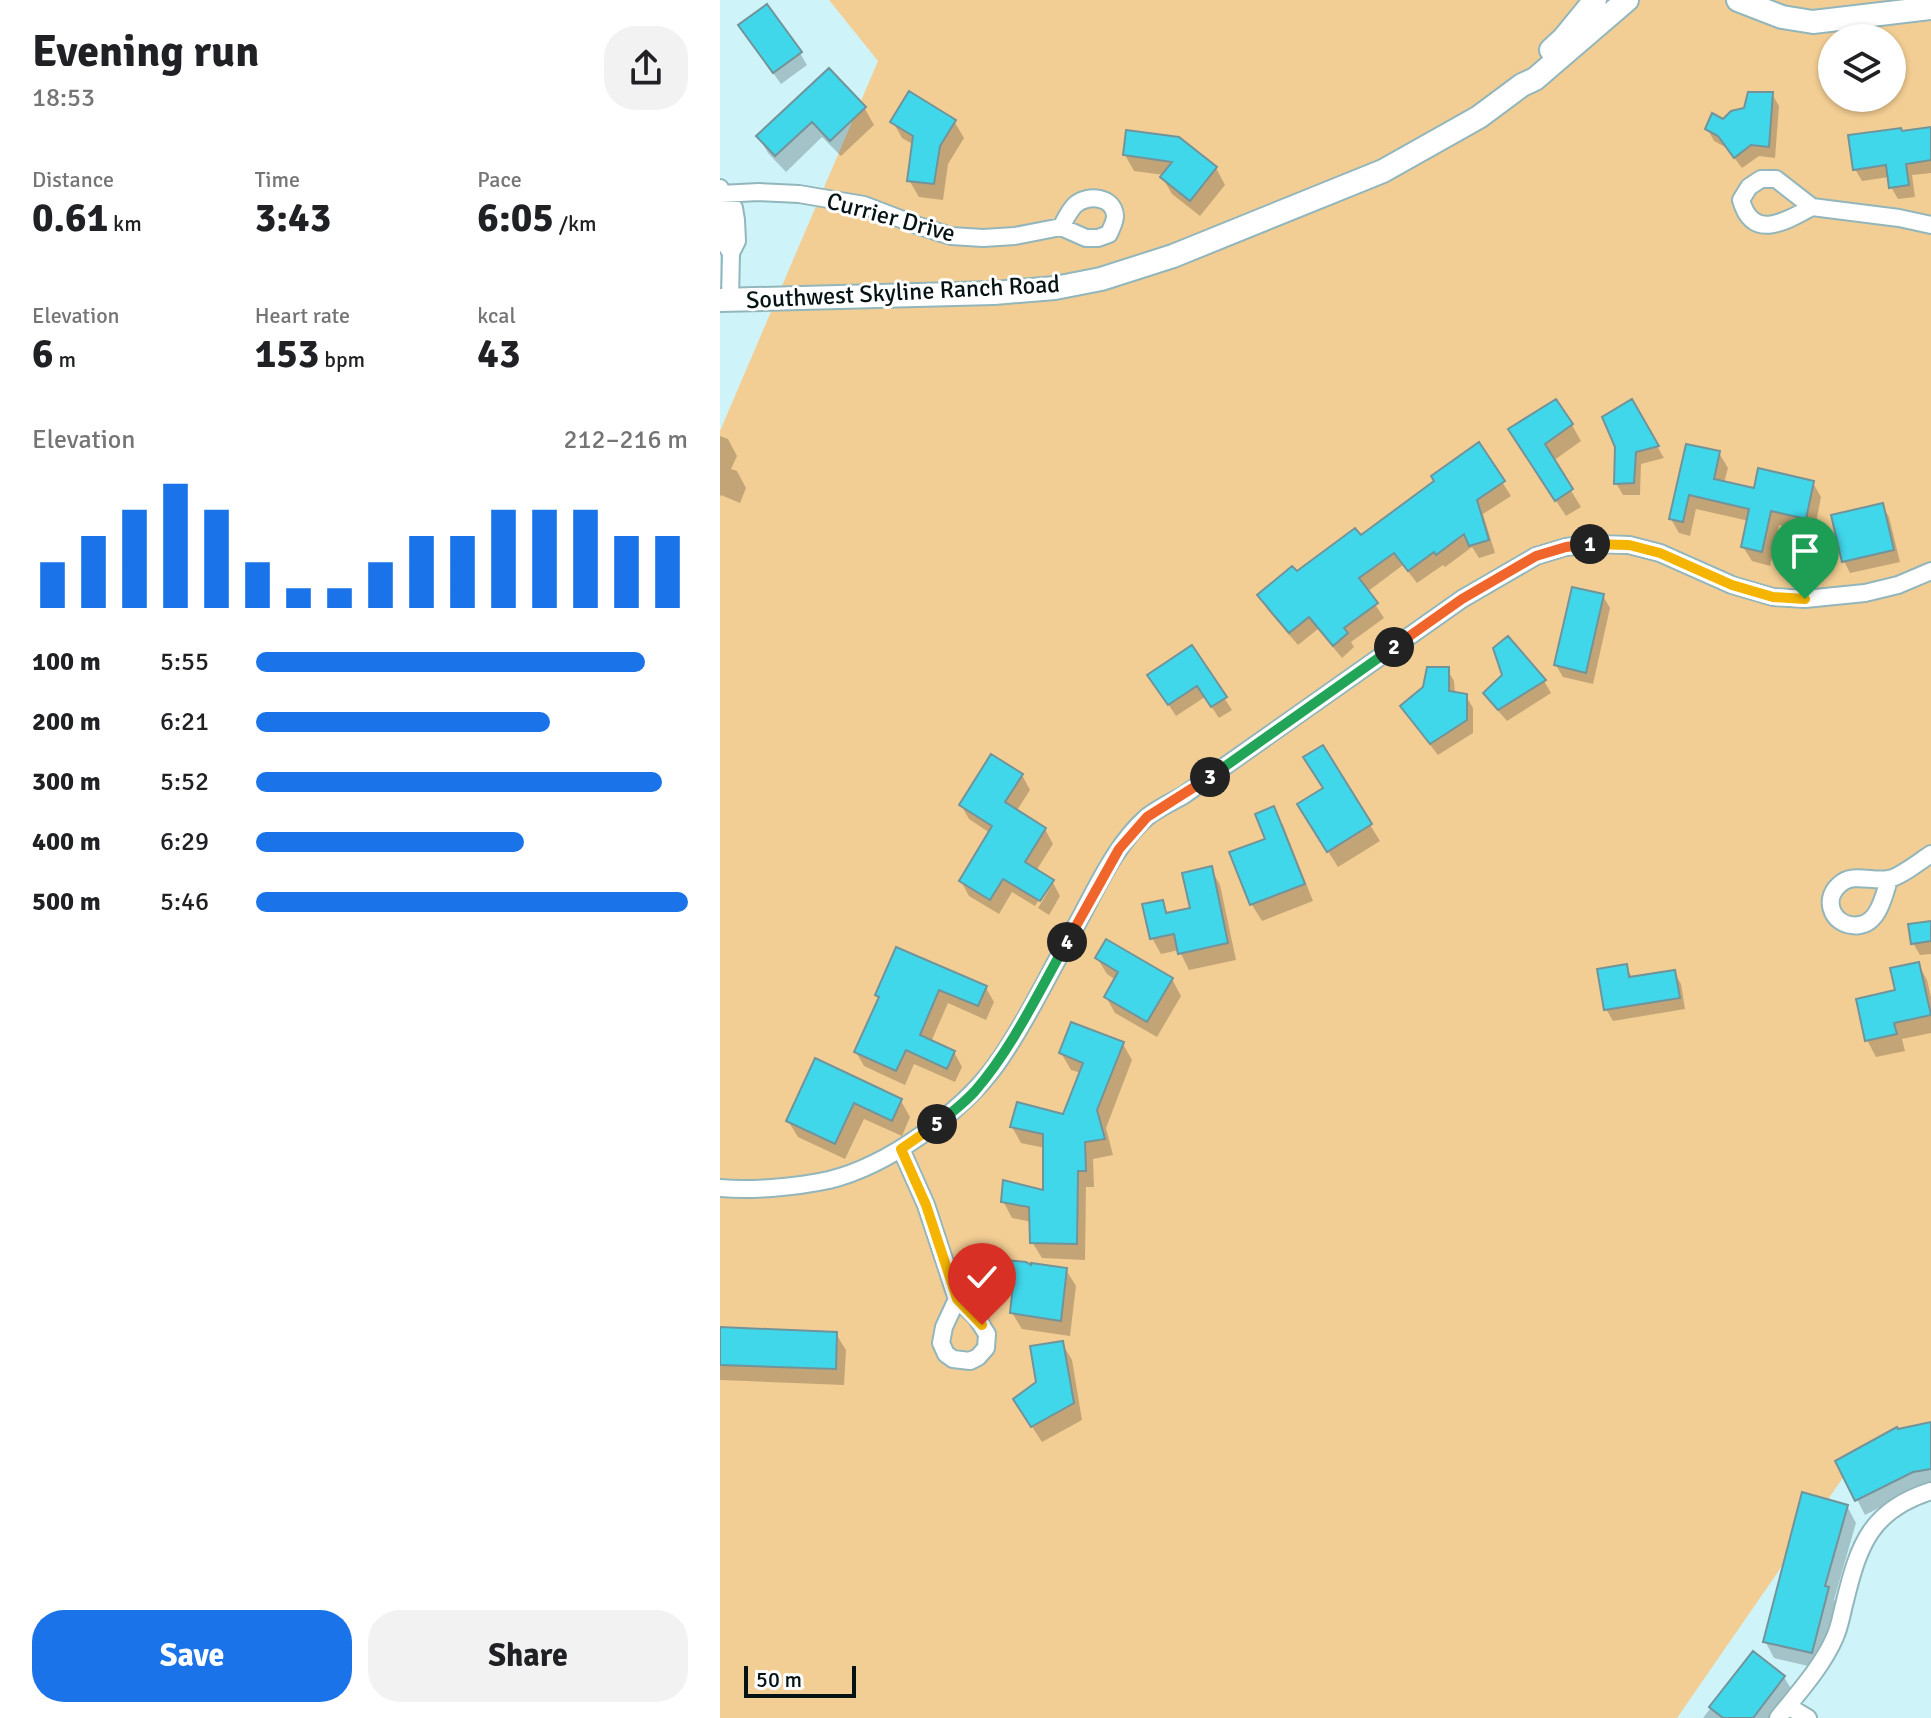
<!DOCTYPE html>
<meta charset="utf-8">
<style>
body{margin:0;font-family:Signika,sans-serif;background:#f2f2f2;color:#202124;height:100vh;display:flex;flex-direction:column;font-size:30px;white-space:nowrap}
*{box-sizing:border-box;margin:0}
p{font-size:26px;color:#757577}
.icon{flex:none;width:44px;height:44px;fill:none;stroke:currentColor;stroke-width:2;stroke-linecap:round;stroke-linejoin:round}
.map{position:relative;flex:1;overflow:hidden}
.details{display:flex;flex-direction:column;background:#fff;width:720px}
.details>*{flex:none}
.fabs{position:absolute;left:1098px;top:24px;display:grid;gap:16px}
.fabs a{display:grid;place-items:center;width:88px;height:88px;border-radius:50%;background:#fff;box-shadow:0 2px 6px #0004;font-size:40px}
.scale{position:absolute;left:24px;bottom:20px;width:112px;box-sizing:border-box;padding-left:8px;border:4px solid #051315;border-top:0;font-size:22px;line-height:28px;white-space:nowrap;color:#051315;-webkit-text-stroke:6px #fff;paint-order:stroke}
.pin{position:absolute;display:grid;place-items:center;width:68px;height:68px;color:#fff;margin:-82px -34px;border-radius:50% 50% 50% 0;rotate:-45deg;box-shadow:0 0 8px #0007}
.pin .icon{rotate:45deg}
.km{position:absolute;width:40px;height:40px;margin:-20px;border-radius:50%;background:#222;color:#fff;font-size:22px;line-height:40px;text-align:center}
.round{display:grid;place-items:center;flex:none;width:84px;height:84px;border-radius:32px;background:#f2f2f2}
.headline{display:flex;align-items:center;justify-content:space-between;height:136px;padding:0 32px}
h1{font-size:44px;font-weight:800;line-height:60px}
.stats{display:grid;grid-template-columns:repeat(3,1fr);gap:12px;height:136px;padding:8px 32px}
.stats div{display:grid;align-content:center}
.stats b{font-size:40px;font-weight:800}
.stats small{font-size:22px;font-weight:400}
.stats p{font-size:22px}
.chart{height:224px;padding:16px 32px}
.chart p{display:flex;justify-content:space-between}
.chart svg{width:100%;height:144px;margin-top:8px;stroke:#1a73e8;stroke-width:6}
.primary-button{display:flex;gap:16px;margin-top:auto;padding:16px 32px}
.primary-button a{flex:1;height:92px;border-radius:32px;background:#1a73e8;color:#fff;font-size:32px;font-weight:800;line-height:92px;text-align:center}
.primary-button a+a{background:#f2f2f2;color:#202124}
ul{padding:0 32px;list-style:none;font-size:26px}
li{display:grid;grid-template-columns:128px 96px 1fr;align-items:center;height:60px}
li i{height:20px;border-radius:10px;background:#1a73e8}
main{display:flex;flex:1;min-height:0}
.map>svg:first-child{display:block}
.green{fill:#f3ce94;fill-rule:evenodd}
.shadow{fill:#0003}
.building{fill:#41d7eb;stroke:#71949a;stroke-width:2}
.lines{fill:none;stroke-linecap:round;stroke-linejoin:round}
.street-casing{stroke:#92b6bb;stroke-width:20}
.secondary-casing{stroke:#92b6bb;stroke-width:26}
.street{stroke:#fff;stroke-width:16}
.secondary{stroke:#fff;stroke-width:22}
.split-1-casing{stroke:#fff;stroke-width:16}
.split-2-casing{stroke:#fff;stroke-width:16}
.split-3-casing{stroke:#fff;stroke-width:16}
.split-4-casing{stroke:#fff;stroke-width:16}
.split-5-casing{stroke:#fff;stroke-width:16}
.split-6-casing{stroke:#fff;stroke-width:16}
.split-1{stroke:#f5b400;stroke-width:10}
.split-2{stroke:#f0652b;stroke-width:10}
.split-3{stroke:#22a559;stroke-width:10}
.split-4{stroke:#f0652b;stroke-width:10}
.split-5{stroke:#22a559;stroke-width:10}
.split-6{stroke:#f5b400;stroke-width:10}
.labels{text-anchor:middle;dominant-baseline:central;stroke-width:6;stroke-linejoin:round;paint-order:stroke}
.street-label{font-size:24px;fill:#051315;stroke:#fff}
</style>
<main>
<section class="details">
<div class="headline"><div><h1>Evening run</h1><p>18:53</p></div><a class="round"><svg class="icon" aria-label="share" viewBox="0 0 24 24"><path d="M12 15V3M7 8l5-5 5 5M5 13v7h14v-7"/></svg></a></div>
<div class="stats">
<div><p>Distance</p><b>0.61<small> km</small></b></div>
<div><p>Time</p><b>3:43</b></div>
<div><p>Pace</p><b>6:05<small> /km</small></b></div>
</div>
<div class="stats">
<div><p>Elevation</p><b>6<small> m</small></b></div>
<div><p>Heart rate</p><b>153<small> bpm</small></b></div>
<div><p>kcal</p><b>43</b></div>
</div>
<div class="chart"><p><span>Elevation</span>212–216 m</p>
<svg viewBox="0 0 160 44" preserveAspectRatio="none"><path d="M5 44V30M15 44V22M25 44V14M35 44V6M45 44V14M55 44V30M65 44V38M75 44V38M85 44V30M95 44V22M105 44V22M115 44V14M125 44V14M135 44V14M145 44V22M155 44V22"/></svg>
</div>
<ul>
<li><b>100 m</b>5:55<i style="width:90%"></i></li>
<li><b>200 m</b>6:21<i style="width:68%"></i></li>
<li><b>300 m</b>5:52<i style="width:94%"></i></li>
<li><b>400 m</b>6:29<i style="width:62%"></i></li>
<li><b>500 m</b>5:46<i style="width:100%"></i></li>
</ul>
<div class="primary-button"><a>Save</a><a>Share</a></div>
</section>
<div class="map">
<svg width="1211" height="1718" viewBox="0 0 1211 1718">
<rect width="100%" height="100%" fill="#cef4fa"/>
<path class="green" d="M 109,0 L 1211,0 L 1211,1435 L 1147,1443 L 957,1718 L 0,1718 L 0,431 L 158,61 ZM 1112,38 L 1172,38 L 1172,98 L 1112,98 Z"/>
<path class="shadow" d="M 27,37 L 80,53 L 87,65 L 61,84 Z
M 108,71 L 145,109 L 154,125 L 121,156 L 102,137 L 66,172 L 48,153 L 39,137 Z
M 1052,94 L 1059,106 L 1055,158 L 1039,156 L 1022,168 L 1007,148 L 994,141 L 987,128 L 1026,110 Z
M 234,121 L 244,138 L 228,164 L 223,200 L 199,197 L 189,180 L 194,145 L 182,138 L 173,122 Z
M 1211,129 L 1211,173 L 1192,175 L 1195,197 L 1178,199 L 1171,187 L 1169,177 L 1142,181 L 1135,169 L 1182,133 Z
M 405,155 L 496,168 L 505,185 L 480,216 L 452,194 L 442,177 L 444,175 L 414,171 Z
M 911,402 L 944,458 L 921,464 L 920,495 L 903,495 L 896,483 Z
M 852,425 L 861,441 L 833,461 L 861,507 L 846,516 L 800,446 Z
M 0,436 L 8,439 L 17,456 L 11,469 L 17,471 L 26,488 L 20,503 L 1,495 L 0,497 Z
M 759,445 L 791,496 L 763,514 L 775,553 L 759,558 L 752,547 L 725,567 L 723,565 L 697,583 L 683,565 L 647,592 L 664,618 L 631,642 L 634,647 L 622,658 L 598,629 L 578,645 L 547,609 L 540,596 L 640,538 L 717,482 Z
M 999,453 L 1008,468 L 1004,483 L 1036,490 L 1093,483 L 1101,497 L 1094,533 L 1059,525 L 1050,566 L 1032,561 L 1023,547 L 1029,521 L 976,509 L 970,536 L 959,533 L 951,519 Z
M 1162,505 L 1169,517 L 1180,562 L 1130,573 L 1124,561 Z
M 883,596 L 890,608 L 873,684 L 843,677 L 836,665 Z
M 472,648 L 512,710 L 499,718 L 485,697 L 456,716 L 437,687 Z
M 727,669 L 734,681 L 735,694 L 746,696 L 753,708 L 753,733 L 718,755 L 689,718 L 682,706 Z
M 824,681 L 831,693 L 787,721 L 773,705 L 766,693 Z
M 602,747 L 660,841 L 618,867 L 589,821 L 605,789 Z
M 302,775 L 310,790 L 296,812 L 325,829 L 333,844 L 316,871 L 332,881 L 340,896 L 329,915 L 318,908 L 332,885 L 328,885 L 315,906 L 292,892 L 279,914 L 249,896 L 241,881 L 270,833 L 249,819 L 241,805 Z
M 553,809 L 563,825 L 593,901 L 542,921 L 532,905 L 512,853 L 547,840 Z
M 491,869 L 500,885 L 516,960 L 469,970 L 459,950 L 441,954 L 432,938 L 442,902 L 449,915 L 472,910 Z
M 1211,923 L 1211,954 L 1200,955 L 1193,943 Z
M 177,950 L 266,988 L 274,1002 L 266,1020 L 228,1003 L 211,1042 L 234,1052 L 242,1067 L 235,1082 L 194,1064 L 185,1085 L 144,1066 L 136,1052 L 160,1000 L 157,995 Z
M 377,958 L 452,979 L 461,996 L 437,1037 L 395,1013 L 386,997 L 396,980 L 387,974 Z
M 1198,964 L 1207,980 L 1211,997 L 1211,1033 L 1182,1039 L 1185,1051 L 1156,1057 L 1147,1040 L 1177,992 Z
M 906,967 L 913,979 L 954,972 L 961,984 L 965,1009 L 893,1021 L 886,1009 Z
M 403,1044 L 412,1060 L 386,1128 L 393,1155 L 373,1159 L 374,1187 L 366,1187 L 365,1260 L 322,1258 L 312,1242 L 312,1222 L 292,1218 L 283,1201 L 325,1192 L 325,1148 L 301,1143 L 292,1127 L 344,1116 L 361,1073 L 351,1070 L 341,1053 Z
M 96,1061 L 181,1101 L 190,1117 L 182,1136 L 144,1119 L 125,1159 L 78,1137 L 68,1121 Z
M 346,1270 L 356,1286 L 350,1336 L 302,1329 L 292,1313 L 294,1295 L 281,1287 L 272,1271 Z
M 0,1329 L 116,1334 L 126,1350 L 124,1385 L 0,1380 Z
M 342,1343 L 352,1360 L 362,1420 L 322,1442 L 305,1416 L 318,1383 Z
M 1211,1424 L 1211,1485 L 1202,1486 L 1145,1515 L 1118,1462 Z
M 1127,1506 L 1136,1523 L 1114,1600 L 1118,1606 L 1101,1669 L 1054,1658 L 1045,1641 Z
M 1033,1653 L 1064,1677 L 1073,1692 L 1053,1718 L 983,1718 Z"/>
<path class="building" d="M 47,4 L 82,52 L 53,73 L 18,25 Z
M 109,68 L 146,107 L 110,141 L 92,122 L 55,156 L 36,136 Z
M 189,91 L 236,120 L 220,146 L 214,184 L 187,181 L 193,136 L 170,122 Z
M 1028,92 L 1053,92 L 1049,147 L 1031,145 L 1014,158 L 998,136 L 985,129 L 992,113 L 1003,119 L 1011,111 L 1024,108 Z
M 1211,127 L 1211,160 L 1186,164 L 1189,185 L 1169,188 L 1166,165 L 1133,170 L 1128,135 L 1181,128 L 1182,131 Z
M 406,130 L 459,137 L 497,167 L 470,201 L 440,177 L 452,162 L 403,155 Z
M 836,399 L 853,424 L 825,444 L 853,489 L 835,501 L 788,429 Z
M 912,399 L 939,446 L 916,452 L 914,483 L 894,484 L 895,447 L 882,417 Z
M 759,442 L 785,481 L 757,500 L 769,540 L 749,546 L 744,534 L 716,555 L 714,552 L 688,571 L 674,553 L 639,578 L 658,603 L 624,628 L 628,633 L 613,646 L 589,617 L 569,633 L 537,595 L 572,566 L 577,571 L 635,528 L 641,535 L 714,481 L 711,476 Z
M 966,444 L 1000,451 L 994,479 L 1034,488 L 1038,468 L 1094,481 L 1086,519 L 1051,511 L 1042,552 L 1021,547 L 1029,509 L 969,495 L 963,522 L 949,519 Z
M 1163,503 L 1174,550 L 1122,562 L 1111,515 Z
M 852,587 L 884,594 L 866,673 L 834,665 Z
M 788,636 L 826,680 L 778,710 L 763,693 L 782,675 L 773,648 Z
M 472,645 L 507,697 L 491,707 L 477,686 L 448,705 L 427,675 Z
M 707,667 L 729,667 L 729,691 L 747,694 L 747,720 L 710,744 L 680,706 L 703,687 Z
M 603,745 L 652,824 L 607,852 L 577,804 L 603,788 L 583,757 Z
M 271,754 L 303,774 L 285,802 L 326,828 L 305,862 L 334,880 L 320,901 L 283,879 L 270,900 L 239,881 L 272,826 L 239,805 Z
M 554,806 L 585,884 L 530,905 L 509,852 L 545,839 L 535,814 Z
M 492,866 L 508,943 L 458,954 L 454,934 L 430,939 L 422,904 L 443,900 L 446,913 L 470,908 L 462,873 Z
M 1211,921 L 1211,941 L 1191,944 L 1188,924 Z
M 386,939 L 453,978 L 427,1022 L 384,997 L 398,972 L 375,958 Z
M 176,947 L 267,986 L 258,1006 L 219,990 L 200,1035 L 235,1051 L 227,1069 L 186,1050 L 176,1071 L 134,1052 L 159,997 L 155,995 Z
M 1199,962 L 1211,1015 L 1174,1023 L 1177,1034 L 1145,1041 L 1136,999 L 1175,990 L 1170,968 Z
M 907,964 L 909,977 L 955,970 L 960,998 L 884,1010 L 877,969 Z
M 351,1022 L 404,1042 L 377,1110 L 385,1139 L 365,1142 L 366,1171 L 358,1171 L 357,1244 L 310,1243 L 309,1207 L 281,1202 L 283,1180 L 323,1190 L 323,1134 L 290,1127 L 297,1102 L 343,1114 L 363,1063 L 339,1053 Z
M 95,1058 L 182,1099 L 172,1121 L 134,1103 L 115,1144 L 66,1121 Z
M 276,1259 L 306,1262 L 311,1265 L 311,1263 L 347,1268 L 341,1321 L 290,1313 L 293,1285 L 269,1271 Z
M 0,1327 L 117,1332 L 116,1369 L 0,1365 Z
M 343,1341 L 354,1403 L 311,1427 L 293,1399 L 316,1382 L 310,1346 Z
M 1211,1422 L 1211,1469 L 1193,1472 L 1135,1501 L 1115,1461 L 1177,1427 L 1178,1429 Z
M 1082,1492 L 1128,1505 L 1105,1586 L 1109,1587 L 1092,1653 L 1043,1642 Z
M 1033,1651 L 1065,1676 L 1033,1718 L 1003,1718 L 989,1707 Z"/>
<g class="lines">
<defs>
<path id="street" d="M 0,188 L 2,194 L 14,208 L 16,220 L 17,241 L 11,253 L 10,300
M 0,194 L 39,192 L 79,194 L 144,205 L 199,226 L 231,236 L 263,238 L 295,236 L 341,227 L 366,238 L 378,238 L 389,234 C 391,228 395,223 395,216 C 394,196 367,194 355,205 C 349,211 345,220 341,227
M 1092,207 C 1066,221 1033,242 1021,200 L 1029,187 L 1041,179 L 1056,179 L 1092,207 L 1179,218 L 1211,225
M 0,211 L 3,240 L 11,253
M 1169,880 C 1164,895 1159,922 1140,925 C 1114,929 1101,901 1119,885 C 1132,872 1152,882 1168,879 C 1179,878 1200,861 1211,854
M 181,1149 L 206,1205 L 237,1299 L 256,1317 L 267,1334 L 266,1348 L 258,1357 L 250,1361 L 233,1359 L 226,1354 L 221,1343 L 224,1327 L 237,1299
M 0,1188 C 33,1191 76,1187 109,1180 C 167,1166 241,1113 276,1065 C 305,1024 327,977 352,933 C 373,896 394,845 427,817 C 438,808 452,802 464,795 L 742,599 L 816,556 L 846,547 L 871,544 L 909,545 L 940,553 L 1012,585 L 1053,597 L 1085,599 L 1145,593 L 1178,585 L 1211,571
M 1068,1706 L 1088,1718
M 1058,1718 C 1078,1693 1102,1667 1115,1637 C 1120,1626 1122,1612 1125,1601 C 1139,1544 1151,1510 1211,1491"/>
<path id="secondary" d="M 1018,0 L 1062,17 L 1093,22 L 1211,8
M 831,50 L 844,38 L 875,0
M 0,300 L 274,293 L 335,288 L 381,279 L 453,256 L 663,171 L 759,117 L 802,85 L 815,79 L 907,0"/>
</defs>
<use href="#street" class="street-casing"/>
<use href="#secondary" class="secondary-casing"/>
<use href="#street" class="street"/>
<use href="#secondary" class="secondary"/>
</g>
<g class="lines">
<defs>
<path id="split-1" d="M 870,544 L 909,545 L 940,553 L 1012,585 L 1053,597 L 1085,599"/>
<path id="split-2" d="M 674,647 L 742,599 L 816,556 L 846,547 L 870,544"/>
<path id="split-3" d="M 490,777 L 674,647"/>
<path id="split-4" d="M 347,942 L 399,849 L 427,817 L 490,777"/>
<path id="split-5" d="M 217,1124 C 230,1114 244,1103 255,1091 C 293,1047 318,993 347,942"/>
<path id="split-6" d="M 217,1124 L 181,1149 L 206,1205 L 237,1299 L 262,1325"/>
</defs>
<use href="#split-1" class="split-1-casing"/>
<use href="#split-2" class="split-2-casing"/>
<use href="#split-3" class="split-3-casing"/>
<use href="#split-4" class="split-4-casing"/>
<use href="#split-5" class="split-5-casing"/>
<use href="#split-6" class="split-6-casing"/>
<use href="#split-1" class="split-1"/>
<use href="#split-2" class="split-2"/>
<use href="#split-3" class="split-3"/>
<use href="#split-4" class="split-4"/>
<use href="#split-5" class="split-5"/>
<use href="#split-6" class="split-6"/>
</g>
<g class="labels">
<g class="street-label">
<text transform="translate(171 217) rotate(15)">Currier Drive</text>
<text transform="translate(183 292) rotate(-3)">Southwest Skyline Ranch Road</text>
</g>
</g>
</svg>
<div class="fabs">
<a><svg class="icon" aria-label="layers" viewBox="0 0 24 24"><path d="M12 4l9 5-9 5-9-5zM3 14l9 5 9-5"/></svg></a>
</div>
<div class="scale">50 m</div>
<div class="pin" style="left:1085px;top:599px;background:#1e9e55"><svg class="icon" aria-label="arrive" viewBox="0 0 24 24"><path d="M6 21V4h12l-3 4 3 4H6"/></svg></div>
<div class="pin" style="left:262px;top:1325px;background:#d93025"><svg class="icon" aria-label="check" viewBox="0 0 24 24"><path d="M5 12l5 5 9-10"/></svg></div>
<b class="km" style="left:870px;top:544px">1</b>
<b class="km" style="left:674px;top:647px">2</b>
<b class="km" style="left:490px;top:777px">3</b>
<b class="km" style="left:347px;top:942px">4</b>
<b class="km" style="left:217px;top:1124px">5</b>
</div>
</main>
